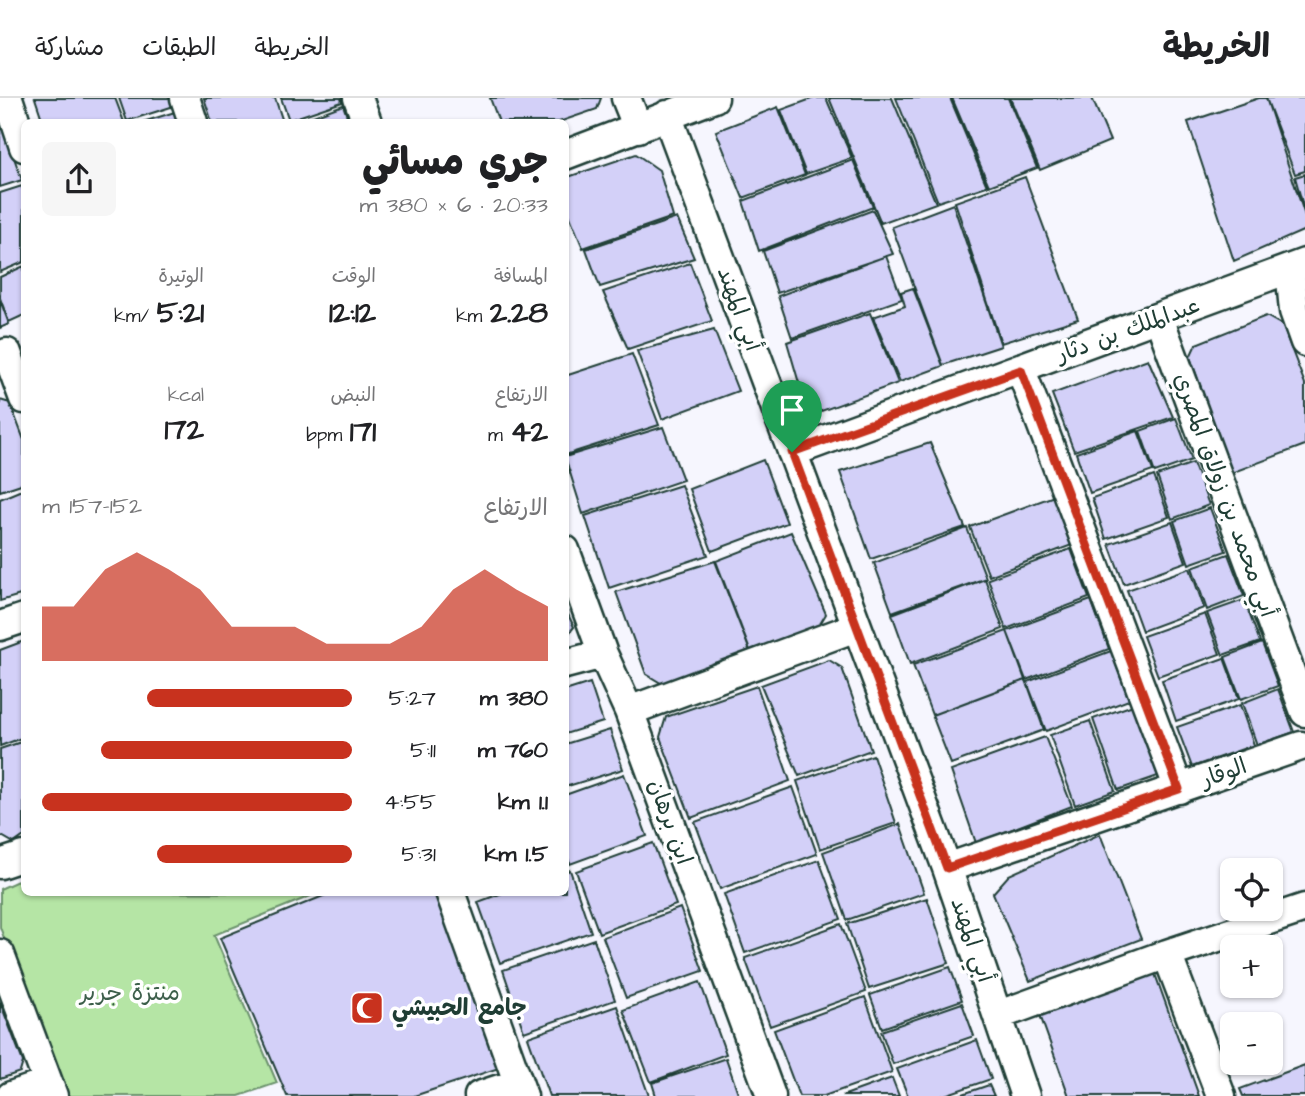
<!DOCTYPE html>
<html lang="ar">
<meta charset="utf-8">
<style>
body{margin:0;font-family:"Architects Daughter","Playpen Sans Arabic",sans-serif;background:#f6f6f6;color:#202124;direction:rtl;height:100vh;display:flex;flex-direction:column;font-size:26px;white-space:nowrap}
*{box-sizing:border-box;margin:0}
p{font-size:23px;color:#757577}
.icon{flex:none;width:38px;height:38px;fill:none;stroke:currentColor;stroke-width:2;stroke-linecap:round;stroke-linejoin:round}
.map{position:relative;flex:1;overflow:hidden;direction:ltr}
.panel{position:absolute;left:21px;top:21px;width:548px;height:777px;display:flex;flex-direction:column;background:#fff;border-radius:10px;box-shadow:0 2px 5px #0004;direction:rtl}
.panel>*{flex:none}
.buttons{position:absolute;left:1220px;top:760px;display:grid;gap:14px}
.buttons a{display:grid;place-items:center;width:63px;height:63px;border-radius:10px;background:#fff;box-shadow:0 2px 5px #0004;font-size:35px}
.pin{position:absolute;display:grid;place-items:center;width:60px;height:60px;color:#fff;margin:-72px -30px;border-radius:50% 50% 50% 0;rotate:-45deg;box-shadow:0 0 7px #0007}
.pin .icon{rotate:45deg}
.round{display:grid;place-items:center;flex:none;width:74px;height:74px;border-radius:10px;background:#f6f6f6}
.head{display:flex;align-items:center;justify-content:space-between;height:119px;padding:0 21px}
h1{font-size:38px;font-weight:800;line-height:52px}
.metrics{display:grid;grid-template-columns:repeat(3,1fr);gap:10px;height:119px;padding:7px 21px}
.metrics div{display:grid;align-content:center}
.metrics b{font-size:30px;font-weight:800}
.metrics small{font-size:19px;font-weight:400}
.metrics p{font-size:19px}
.chart{height:196px;padding:14px 21px}
.chart p{display:flex;justify-content:space-between}
.chart svg{width:100%;height:126px;margin-top:7px;fill:#c8321e;opacity:.7}
ul{padding:0 21px;list-style:none;font-size:23px}
li{display:grid;grid-template-columns:112px 84px 1fr;align-items:center;height:52px}
li i{height:18px;border-radius:9px;background:#c8321e}
header{display:flex;align-items:center;gap:42px;box-sizing:border-box;height:98px;padding:0 35px;background:#fff;border-bottom:2px solid #e0e0e0}
header strong{font-size:33px}
nav{display:flex;gap:38px;margin-inline-start:auto;font-size:24px}
.map>svg:first-child{display:block}
.green{fill:#b5e5a5;stroke:#6a916c;stroke-width:2}
.building{fill:#d3d0f8;stroke:#1f3d34;stroke-width:2}
.lines{fill:none;stroke-linecap:round;stroke-linejoin:round}
.minor-casing{stroke:#1f3d34;stroke-width:33}
.minor{stroke:#fff;stroke-width:28}
.route-casing{stroke:#fff;stroke-width:14}
.route{stroke:#c8321e;stroke-width:9}
.labels{text-anchor:middle;dominant-baseline:central;stroke-width:7;stroke-linejoin:round;paint-order:stroke}
.street-label{font-size:23px;fill:#1f3d34;stroke:#fff}
.park-label{font-size:23px;fill:#3d5f4b;stroke:#fff}
.poi-label{font-size:23px;font-weight:bold;fill:#1f3d34;stroke:#fff;text-anchor:start}
</style>
<header>
<strong>الخريطة</strong>
<nav><a>الخريطة</a><a>الطبقات</a><a>مشاركة</a></nav>
</header>
<div class="map">
<svg width="1305" height="998" viewBox="0 0 1305 998">
<rect width="100%" height="100%" fill="#f6f6fe"/>
<filter id="ink" filterUnits="userSpaceOnUse"><feTurbulence type="fractalNoise" baseFrequency=".0143" numOctaves="2"/><feDisplacementMap in="SourceGraphic" scale="14" xChannelSelector="R" yChannelSelector="G"/><feConvolveMatrix kernelMatrix="1 2 1 2 8 2 1 2 1" color-interpolation-filters="sRGB"/></filter>
<g filter="url(#ink)">
<path class="green" d="M 24,780 L 24,794 L 318,795 L 214,837 L 277,985 L 239,998 L 62,998 L 0,829 L 0,791 Z"/>
<path class="building" d="M 35,0 L 115,0 L 124,24 L 43,24 Z
M 119,0 L 172,0 L 174,8 L 127,23 Z
M 204,0 L 275,0 L 283,24 L 212,24 Z
M 281,0 L 341,0 L 342,4 L 289,22 Z
M 490,0 L 601,0 L 597,11 L 559,24 L 499,24 Z
M 814,0 L 826,0 L 852,60 L 806,76 L 781,12 Z
M 829,0 L 892,0 L 936,105 L 881,125 Z
M 896,0 L 950,0 L 987,88 L 938,104 Z
M 952,0 L 1008,0 L 1037,70 L 989,88 Z
M 1010,0 L 1092,0 L 1110,43 L 1040,72 Z
M 1259,0 L 1266,0 L 1305,118 L 1305,132 L 1234,163 L 1188,24 Z
M 1266,0 L 1305,0 L 1305,73 L 1295,76 Z
M 343,7 L 349,24 L 297,24 Z
M 778,9 L 805,77 L 743,100 L 716,33 Z
M 178,13 L 182,24 L 143,24 Z
M 0,21 L 22,82 L 0,89 Z
M 636,56 L 659,72 L 673,119 L 583,150 L 565,107 L 565,80 Z
M 853,62 L 873,109 L 759,153 L 743,103 Z
M 1305,76 L 1305,115 L 1295,79 Z
M 1025,79 L 1078,221 L 1001,245 L 955,104 Z
M 22,88 L 24,96 L 24,164 L 0,174 L 0,95 Z
M 953,106 L 1001,248 L 943,267 L 892,129 Z
M 873,112 L 893,156 L 777,195 L 763,153 Z
M 677,120 L 694,160 L 600,189 L 586,151 Z
M 886,158 L 902,201 L 792,240 L 778,198 Z
M 690,165 L 712,223 L 628,251 L 603,194 Z
M 24,168 L 24,217 L 9,224 L 0,200 L 0,179 Z
M 913,190 L 943,268 L 900,284 L 873,219 L 905,208 L 901,194 Z
M 0,202 L 9,226 L 0,230 Z
M 870,215 L 898,285 L 816,315 L 806,309 L 787,244 Z
M 1266,218 L 1282,227 L 1305,286 L 1305,347 L 1231,375 L 1190,259 L 1196,246 Z
M 714,232 L 738,293 L 662,321 L 637,253 Z
M 632,256 L 659,327 L 565,357 L 565,278 Z
M 1148,261 L 1173,319 L 1074,353 L 1052,296 Z
M 0,302 L 10,305 L 24,342 L 24,385 L 0,393 Z
M 1176,320 L 1192,362 L 1155,375 L 1140,333 Z
M 663,329 L 683,382 L 583,416 L 565,359 Z
M 1138,333 L 1153,373 L 1090,395 L 1076,355 Z
M 930,345 L 965,429 L 871,461 L 840,374 Z
M 763,362 L 787,425 L 712,453 L 689,391 Z
M 1193,365 L 1209,407 L 1172,421 L 1157,378 Z
M 1154,378 L 1169,419 L 1106,441 L 1092,400 Z
M 681,387 L 708,457 L 609,490 L 585,418 Z
M 24,391 L 24,496 L 0,503 L 0,401 Z
M 1054,398 L 1072,447 L 989,478 L 970,429 Z
M 1210,410 L 1226,453 L 1189,466 L 1174,423 Z
M 1172,424 L 1186,464 L 1124,486 L 1109,446 Z
M 967,430 L 986,480 L 892,514 L 874,465 Z
M 791,434 L 826,516 L 814,536 L 751,555 L 716,463 Z
M 1071,451 L 1089,500 L 1006,531 L 988,481 Z
M 1228,456 L 1244,498 L 1207,512 L 1192,469 Z
M 715,463 L 751,556 L 664,587 L 646,576 L 616,494 Z
M 1190,470 L 1204,510 L 1142,533 L 1127,492 Z
M 985,481 L 1003,531 L 910,566 L 892,516 Z
M 1091,502 L 1109,551 L 1026,582 L 1007,533 Z
M 1244,502 L 1260,544 L 1223,557 L 1207,515 Z
M 565,510 L 574,529 L 565,540 Z
M 1205,516 L 1220,556 L 1158,578 L 1143,538 Z
M 1007,533 L 1025,582 L 932,617 L 913,567 Z
M 24,543 L 24,639 L 0,648 L 0,552 Z
M 1262,545 L 1278,588 L 1241,601 L 1225,559 Z
M 1111,553 L 1129,602 L 1046,633 L 1027,584 Z
M 1224,560 L 1239,601 L 1176,623 L 1162,582 Z
M 829,562 L 842,570 L 871,652 L 799,678 L 761,587 Z
M 1026,582 L 1044,632 L 951,666 L 932,617 Z
M 590,585 L 603,624 L 565,636 L 565,593 Z
M 757,588 L 790,683 L 691,720 L 660,639 L 666,619 Z
M 1278,591 L 1294,634 L 1257,647 L 1242,605 Z
M 1133,607 L 1158,678 L 1118,692 L 1093,621 Z
M 1240,607 L 1254,647 L 1192,669 L 1177,629 Z
M 1090,623 L 1115,693 L 1075,707 L 1050,637 Z
M 610,632 L 623,671 L 565,689 L 565,646 Z
M 1045,639 L 1072,708 L 976,745 L 951,673 Z
M 24,643 L 24,738 L 14,745 L 0,737 L 0,651 Z
M 873,657 L 896,725 L 820,751 L 797,683 Z
M 624,676 L 647,738 L 570,766 L 565,752 L 565,697 Z
M 793,689 L 817,756 L 720,791 L 695,724 Z
M 900,726 L 924,795 L 847,822 L 823,754 Z
M 1100,736 L 1141,841 L 1030,883 L 993,795 L 1009,777 Z
M 653,745 L 676,807 L 599,835 L 576,773 Z
M 819,762 L 841,821 L 745,855 L 724,796 Z
M 570,772 L 591,834 L 500,865 L 478,804 L 505,794 L 565,794 L 565,774 Z
M 333,794 L 440,794 L 505,968 L 414,998 L 287,998 L 220,840 Z
M 927,800 L 949,865 L 869,891 L 847,826 Z
M 680,810 L 703,873 L 626,900 L 603,839 Z
M 841,826 L 866,894 L 770,928 L 745,860 Z
M 594,841 L 615,902 L 524,934 L 503,872 Z
M 950,869 L 962,902 L 882,930 L 870,897 Z
M 1155,876 L 1199,998 L 1069,998 L 1040,917 Z
M 700,884 L 726,956 L 651,984 L 623,912 Z
M 865,899 L 892,974 L 824,998 L 799,998 L 774,932 Z
M 0,904 L 23,964 L 20,974 L 0,981 Z
M 962,905 L 974,938 L 893,966 L 881,933 Z
M 617,908 L 649,998 L 549,998 L 528,939 Z
M 977,942 L 991,981 L 942,998 L 908,998 L 897,971 Z
M 726,960 L 739,998 L 656,998 L 652,985 Z
M 1305,967 L 1305,998 L 1243,998 L 1240,991 Z
M 892,980 L 899,998 L 842,998 Z
M 989,987 L 994,998 L 957,998 Z"/>
<g class="lines">
<defs>
<path id="minor" d="M 8,0 L 24,49
M 185,0 L 193,24
M 358,0 L 367,24
M 626,0 L 638,30
M 667,17 L 947,770 L 1025,998
M 565,57 L 714,0
M 1290,171 L 1294,213 L 1305,244
M 1159,220 L 1305,614
M 7,255 L 24,301
M 1021,272 L 1179,691
M 792,354 L 1305,165
M 565,452 L 603,556 L 629,613 L 771,998
M 0,528 L 24,520
M 565,566 L 603,556
M 629,613 L 856,529
M 0,766 L 24,758
M 947,770 L 1301,648
M 450,794 L 523,998
M 0,856 L 53,998
M 1167,856 L 1221,998
M 999,917 L 1167,856 L 1305,810
M 11,998 L 48,985
M 479,998 L 518,985"/>
</defs>
<use href="#minor" class="minor-casing"/>
<use href="#minor" class="minor"/>
</g>
</g>
<g class="lines" filter="url(#ink)">
<defs>
<path id="route" d="M 1021,272 L 1179,691 L 947,770 L 792,354 Z"/>
</defs>
<use href="#route" class="route-casing"/>
<use href="#route" class="route"/>
</g>
<defs>
<symbol id="mosque-square" viewBox="-11 -11 22 22"><rect x="-9" y="-9" width="18" height="18" rx="4" fill="#c8321e" stroke="#fff"/><path d="M3.5-4.9A6 6 0 1 0 3.5 4.9A5 5 0 1 1 3.5-4.9Z" fill="#fff"/></symbol>
</defs>
<g fill-rule="evenodd">
<use href="#mosque-square" x="348" y="891" width="38" height="38"/>
</g>
<g class="labels">
<g class="street-label">
<text transform="translate(739 211) rotate(70)">أبي المهند</text>
<text transform="translate(1128 232) rotate(-20)">عبدالملك بن دثار</text>
<text transform="translate(1225 397) rotate(70)">أبي محمد بن زولاق المصري</text>
<text transform="translate(1224 675) rotate(-20)">الوقار</text>
<text transform="translate(670 724) rotate(70)">ابن برهان</text>
<text transform="translate(972 842) rotate(71)">أبي المهند</text>
</g>
<g class="park-label">
<text x="130" y="895">منتزة جرير</text>
</g>
<g class="poi-label">
<text x="392" y="910">جامع الحبيشي</text>
</g>
</g>
</svg>
<div class="buttons">
<a><svg class="icon" aria-label="locate" viewBox="0 0 24 24"><circle cx="12" cy="12" r="6"/><path d="M12 2v4M12 18v4M2 12h4M18 12h4"/></svg></a>
<a>+</a>
<a>−</a>
</div>
<div class="pin" style="left:792px;top:354px;background:#1e9e55"><svg class="icon" aria-label="arrive" viewBox="0 0 24 24"><path d="M6 21V4h12l-3 4 3 4H6"/></svg></div>
<section class="panel">
<div class="head"><div><h1>جري مسائي</h1><p>20:33 · 6 × 380 m</p></div><a class="round"><svg class="icon" aria-label="share" viewBox="0 0 24 24"><path d="M12 15V3M7 8l5-5 5 5M5 13v7h14v-7"/></svg></a></div>
<div class="metrics">
<div><p>المسافة</p><b>2.28<small> km</small></b></div>
<div><p>الوقت</p><b>12:12</b></div>
<div><p>الوتيرة</p><b>5:21<small> /km</small></b></div>
</div>
<div class="metrics">
<div><p>الارتفاع</p><b>42<small> m</small></b></div>
<div><p>النبض</p><b>171<small> bpm</small></b></div>
<div><p>kcal</p><b>172</b></div>
</div>
<div class="chart"><p><span>الارتفاع</span>152–157 m</p>
<svg viewBox="0 0 160 44" preserveAspectRatio="none"><path d="M0 44V25L10 25L20 12L30 6L40 12L50 19L60 32L70 32L80 32L90 38L100 38L110 38L120 32L130 19L140 12L150 19L160 25V44z"/></svg>
</div>
<ul>
<li><b>380 m</b>5:27<i style="width:66%"></i></li>
<li><b>760 m</b>5:11<i style="width:81%"></i></li>
<li><b>1.1 km</b>4:55<i style="width:100%"></i></li>
<li><b>1.5 km</b>5:31<i style="width:63%"></i></li>
</ul>
</section>
</div>
